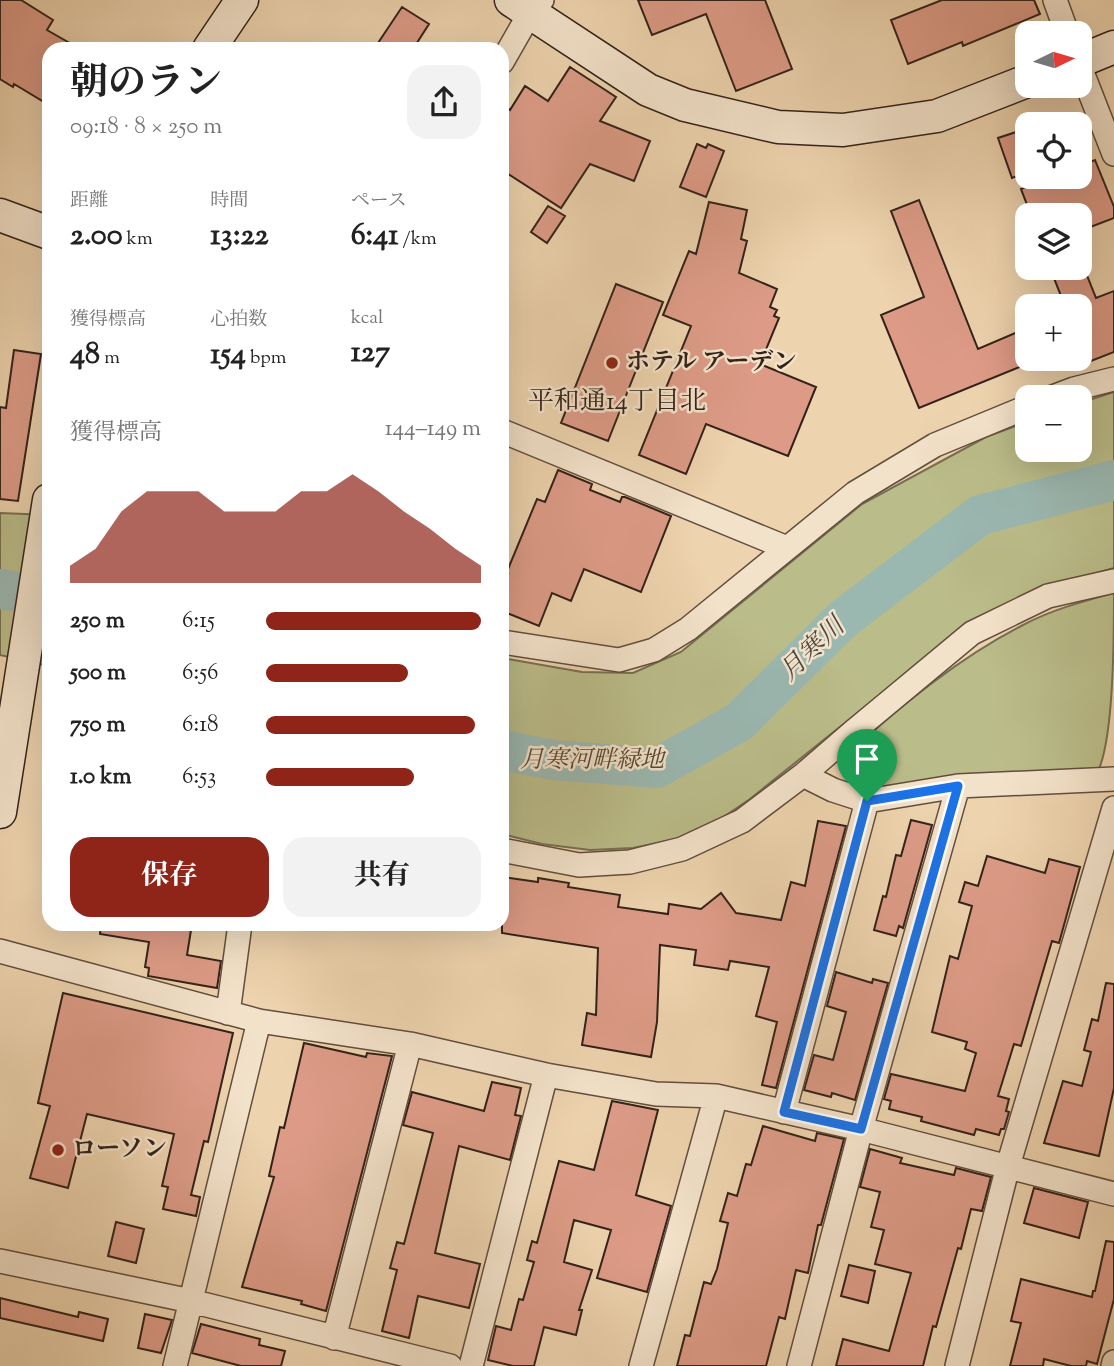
<!DOCTYPE html>
<html lang="ja">
<meta charset="utf-8">
<style>
body{margin:0;font-family:"Sorts Mill Goudy","Noto Serif JP",serif;background:#f2f2f2;color:#222;height:100vh;display:flex;flex-direction:column;font-size:26px;white-space:nowrap}
*{box-sizing:border-box;margin:0}
p{font-size:23px;color:#767676}
.icon{flex:none;width:38px;height:38px;fill:none;stroke:currentColor;stroke-width:2;stroke-linecap:round;stroke-linejoin:round}
.map{position:relative;flex:1;overflow:hidden}
.panel{position:absolute;left:42px;top:42px;width:467px;height:889px;display:flex;flex-direction:column;background:#fff;border-radius:21px;box-shadow:0 7px 28px #0002}
.panel>*{flex:none}
.needle{width:46px;rotate:85deg}
.tools{position:absolute;left:1015px;top:21px;display:grid;gap:14px}
.tools a{display:grid;place-items:center;width:77px;height:77px;border-radius:14px;background:#fff;box-shadow:0 7px 28px #0002;font-size:35px}
.pin{position:absolute;display:grid;place-items:center;width:60px;height:60px;color:#fff;margin:-72px -30px;border-radius:50% 50% 50% 0;rotate:-45deg;box-shadow:0 0 7px #0007}
.pin .icon{rotate:45deg}
.round{display:grid;place-items:center;flex:none;width:74px;height:74px;border-radius:21px;background:#f2f2f2}
.summary{display:flex;align-items:center;justify-content:space-between;height:119px;padding:0 28px}
h1{font-size:38px;font-weight:700;line-height:52px}
.metrics{display:grid;grid-template-columns:repeat(3,1fr);gap:10px;height:119px;padding:7px 28px}
.metrics div{display:grid;align-content:center}
.metrics b{font-size:30px;font-weight:700}
.metrics small{font-size:19px;font-weight:400}
.metrics p{font-size:19px}
.chart{height:196px;padding:14px 28px}
.chart p{display:flex;justify-content:space-between}
.chart svg{width:100%;height:126px;margin-top:7px;fill:#8f2418;opacity:.7}
.action{display:flex;gap:14px;margin-top:auto;padding:14px 28px}
.action a{flex:1;height:80px;border-radius:21px;background:#8f2418;color:#fff;font-size:28px;font-weight:700;line-height:80px;text-align:center}
.action a+a{background:#f2f2f2;color:#222}
ul{padding:0 28px;list-style:none;font-size:23px}
li{display:grid;grid-template-columns:112px 84px 1fr;align-items:center;height:52px}
li i{height:18px;border-radius:9px;background:#8f2418}
.map>svg:first-child{display:block}
.green{fill:#babc89;stroke:#766f51;stroke-width:2}
.lines{fill:none;stroke-linecap:round;stroke-linejoin:round}
.river{stroke:#9ab7b0;stroke-width:40}
.building{fill:#dd9b87;stroke:#332219;stroke-width:2}
.street-casing{stroke:#624e3e;stroke-width:26}
.secondary-casing{stroke:#332219;stroke-width:35}
.street{stroke:#f3e2ca;stroke-width:23}
.secondary{stroke:#f3e2ca;stroke-width:32}
.route-casing{stroke:#fff;stroke-width:14}
.route{stroke:#1a73e8;stroke-width:9}
.poi-dot{fill:#8f2418;stroke:#f3e2ca;stroke-width:2.5}
.labels{text-anchor:middle;dominant-baseline:central;stroke-width:5;stroke-linejoin:round;paint-order:stroke}
.poi-label{font-size:24px;font-weight:bold;fill:#332219;stroke:#f3e2ca;text-anchor:start}
.park-label{font-size:24px;font-style:italic;fill:#554835;stroke:#f3e2ca}
.neighbourhood-label{font-size:26px;fill:#332219;stroke:#f3e2ca}
.water-label{font-size:26px;font-style:italic;fill:#4d473f;stroke:#f3e2ca}
</style>
<div class="map">
<svg width="1114" height="1366" viewBox="0 0 1114 1366">
<rect width="100%" height="100%" fill="#edd3ae"/>
<filter id="stains"><feTurbulence type="fractalNoise" baseFrequency=".00286" numOctaves="4"/><feColorMatrix values="0 0 0 0 .2 0 0 0 0 .09 0 0 0 0 .02 0 0 0 .5 -.17"/></filter>
<radialGradient id="worn" r=".72"><stop offset=".6" stop-color="#630" stop-opacity="0"/><stop offset="1" stop-color="#630" stop-opacity=".3"/></radialGradient>
<path class="green" d="M 1114,392 L 1114,568 L 1043,589 L 917,665 L 750,799 L 713,824 L 676,839 L 633,848 L 590,850 L 542,844 L 502,834 L 502,658 L 582,672 L 633,673 L 681,652 L 862,504 L 986,437 L 1027,422 L 1027,450 L 1080,450 L 1080,403 Z
M 0,513 L 49,515 L 49,666 L 0,655 Z
M 1114,593 C 1114,636 1114,745 1096,775 L 862,791 L 851,751 C 903,704 960,657 1023,625 C 1051,610 1084,601 1114,593 Z"/>
<g class="lines">
<path class="river" d="M 0,589 L 49,597
M 502,750 L 553,760 L 657,768 L 739,722 L 843,619 L 980,515 L 1114,480"/>
</g>
<path class="building" d="M 0,0 L 21,0 L 53,20 L 47,30 L 80,49 L 49,49 L 49,105 L 14,84 L 13,87 L 0,79 Z
M 638,0 L 765,0 L 792,69 L 736,91 L 706,14 L 652,35 Z
M 942,0 L 1034,0 L 1040,14 L 963,46 L 962,42 L 908,64 L 891,20 Z
M 402,7 L 429,24 L 413,49 L 374,49 Z
M 570,67 L 616,97 L 600,121 L 650,141 L 634,181 L 590,164 L 561,208 L 502,170 L 502,104 L 510,110 L 525,86 L 548,101 Z
M 1019,131 L 1027,152 L 1027,172 L 1012,178 L 998,138 Z
M 697,144 L 706,148 L 708,144 L 724,151 L 706,197 L 680,187 Z
M 1095,160 L 1114,207 L 1114,218 L 1080,231 L 1080,215 L 1031,215 L 1021,189 L 1052,177 L 1080,177 L 1080,166 Z
M 919,200 L 978,349 L 1027,328 L 1027,364 L 919,408 L 881,315 L 924,297 L 891,211 Z
M 709,202 L 747,210 L 741,239 L 747,241 L 739,273 L 777,289 L 770,307 L 777,310 L 774,316 L 779,318 L 760,364 L 816,387 L 788,456 L 706,424 L 686,474 L 639,455 L 691,326 L 663,315 L 689,251 L 696,254 Z
M 548,206 L 565,216 L 547,243 L 531,232 Z
M 1050,268 L 1084,268 L 1096,298 L 1114,291 L 1114,352 L 1091,361 L 1080,332 L 1080,306 L 1065,306 Z
M 616,284 L 663,302 L 608,441 L 561,423 Z
M 14,350 L 41,354 L 18,501 L 0,499 L 0,407 L 6,408 Z
M 558,470 L 592,484 L 590,490 L 620,502 L 622,497 L 625,497 L 671,516 L 641,592 L 584,569 L 571,601 L 552,593 L 539,626 L 502,611 L 502,588 L 508,574 L 506,574 L 537,499 L 545,502 Z
M 911,820 L 932,825 L 903,928 L 899,926 L 896,936 L 874,930 L 883,896 L 886,897 L 896,855 L 901,856 Z
M 818,821 L 846,826 L 776,1088 L 762,1085 L 777,1022 L 756,1016 L 769,967 L 730,961 L 728,970 L 694,965 L 696,950 L 660,945 L 657,1022 L 651,1057 L 582,1045 L 587,1013 L 596,1015 L 598,948 L 502,933 L 502,877 L 538,882 L 538,878 L 569,883 L 568,887 L 620,895 L 618,907 L 668,914 L 669,904 L 701,909 L 721,893 L 736,913 L 781,920 L 791,882 L 805,886 Z
M 987,856 L 1045,873 L 1049,859 L 1080,867 L 1059,943 L 1052,941 L 1021,1046 L 1014,1044 L 998,1096 L 1009,1099 L 1006,1111 L 1009,1112 L 1004,1129 L 1001,1129 L 999,1135 L 976,1129 L 974,1135 L 921,1121 L 922,1117 L 889,1109 L 891,1101 L 884,1099 L 891,1074 L 965,1091 L 976,1053 L 965,1049 L 967,1042 L 932,1032 L 950,956 L 958,959 L 972,906 L 959,902 L 965,882 L 978,886 Z
M 101,924 L 192,924 L 187,955 L 221,961 L 217,988 L 148,976 L 149,968 L 145,967 L 149,942 L 100,934 Z
M 836,972 L 872,983 L 873,979 L 888,983 L 855,1100 L 832,1093 L 831,1097 L 804,1090 L 814,1055 L 833,1060 L 846,1012 L 827,1006 Z
M 1106,983 L 1114,984 L 1114,1088 L 1099,1156 L 1044,1143 L 1063,1081 L 1082,1086 L 1091,1052 L 1084,1050 L 1092,1019 L 1098,1021 Z
M 63,993 L 233,1033 L 208,1142 L 204,1141 L 191,1195 L 200,1197 L 196,1216 L 163,1209 L 168,1187 L 162,1186 L 174,1134 L 87,1114 L 68,1188 L 30,1178 L 50,1106 L 38,1103 Z
M 304,1043 L 366,1057 L 367,1053 L 392,1056 L 326,1311 L 301,1304 L 302,1301 L 242,1287 L 274,1177 L 269,1176 L 280,1127 L 284,1128 Z
M 492,1082 L 521,1088 L 515,1115 L 521,1116 L 510,1160 L 459,1146 L 435,1253 L 480,1264 L 469,1308 L 418,1296 L 409,1338 L 382,1331 L 397,1270 L 390,1268 L 397,1242 L 404,1244 L 433,1133 L 403,1125 L 412,1092 L 484,1111 Z
M 612,1101 L 658,1110 L 636,1195 L 671,1206 L 647,1292 L 597,1278 L 611,1230 L 574,1220 L 564,1262 L 592,1270 L 579,1310 L 582,1310 L 576,1335 L 544,1327 L 534,1366 L 513,1366 L 488,1360 L 496,1326 L 511,1330 L 519,1299 L 523,1300 L 534,1262 L 527,1260 L 532,1241 L 537,1243 L 559,1161 L 594,1170 Z
M 763,1126 L 815,1141 L 817,1133 L 844,1139 L 821,1225 L 818,1225 L 808,1273 L 796,1270 L 785,1319 L 779,1317 L 766,1366 L 677,1366 L 685,1335 L 690,1336 L 704,1282 L 711,1284 L 717,1269 L 728,1223 L 720,1221 L 728,1193 L 737,1196 L 746,1164 L 751,1165 Z
M 870,1149 L 902,1158 L 900,1163 L 954,1175 L 956,1168 L 991,1177 L 982,1211 L 971,1209 L 961,1249 L 958,1248 L 936,1327 L 933,1326 L 923,1366 L 836,1366 L 843,1339 L 889,1351 L 911,1273 L 875,1264 L 884,1230 L 871,1227 L 880,1192 L 860,1187 Z
M 1034,1188 L 1088,1202 L 1079,1238 L 1024,1223 Z
M 116,1222 L 144,1229 L 136,1263 L 108,1256 Z
M 1106,1241 L 1114,1242 L 1114,1299 L 1097,1364 L 1087,1361 L 1086,1366 L 1071,1366 L 1044,1359 L 1043,1366 L 1010,1366 L 1021,1323 L 1011,1321 L 1021,1279 L 1092,1297 L 1093,1291 L 1095,1291 Z
M 849,1265 L 875,1271 L 868,1303 L 841,1296 Z
M 0,1298 L 78,1317 L 79,1312 L 108,1319 L 103,1341 L 0,1318 Z
M 145,1314 L 172,1320 L 161,1353 L 138,1348 Z
M 201,1324 L 260,1339 L 259,1345 L 285,1351 L 281,1366 L 241,1366 L 192,1353 Z"/>
<g class="lines">
<defs>
<path id="street" d="M 1055,0 L 1067,33
M 502,62 L 530,13 L 542,0
M 1080,67 L 1114,154
M 1053,397 L 1074,389 L 1114,379
M 502,431 L 787,548
M 502,642 L 619,660 L 654,650 L 688,629 L 855,493 L 935,445 L 1027,407
M 803,775 L 833,790 L 867,801 L 958,786 L 1114,779
M 502,850 L 579,865 L 630,862 L 682,849 L 742,821 L 803,775 L 854,731 L 972,633 L 1048,596 L 1114,581
M 0,951 L 259,1021 L 410,1044 L 546,1075 L 656,1094 L 716,1096 L 861,1129 L 1114,1194
M 228,1013 L 240,924
M 784,1112 L 867,801
M 0,1261 L 191,1301 L 450,1366
M 334,1338 L 410,1044
M 175,1366 L 259,1021
M 471,1366 L 546,1075
M 641,1366 L 716,1096
M 799,1366 L 861,1129 L 958,786
M 957,1366 L 1008,1166 L 1114,808
M 1113,1366 L 1114,1362"/>
<path id="secondary" d="M 511,0 L 648,90 L 685,105 L 778,127 L 843,130 L 937,116 L 1027,81
M 209,49 L 242,0
M 1080,61 L 1114,47
M 0,215 L 49,233
M 0,812 L 49,500"/>
</defs>
<use href="#street" class="street-casing"/>
<use href="#secondary" class="secondary-casing"/>
<use href="#street" class="street"/>
<use href="#secondary" class="secondary"/>
</g>
<g class="lines">
<defs>
<path id="route" d="M 958,786 L 861,1129 L 784,1112 L 867,801 Z"/>
</defs>
<use href="#route" class="route-casing"/>
<use href="#route" class="route"/>
</g>
<g class="poi-dot">
<circle cx="612" cy="363" r="7"/>
<circle cx="58" cy="1150" r="7"/>
</g>
<g class="labels">
<g class="poi-label">
<text x="626" y="363">ホテル アーデン</text>
<text x="72" y="1150">ローソン</text>
</g>
<g class="park-label">
<text x="592" y="761">月寒河畔緑地</text>
</g>
<g class="neighbourhood-label">
<text x="617" y="402">平和通14丁目北</text>
</g>
<g class="water-label">
<text transform="translate(813 650) rotate(-44)">月寒川</text>
</g>
</g>
<rect width="100%" height="100%" filter="url(#stains)"/>
<rect width="100%" height="100%" fill="url(#worn)"/>
</svg>
<div class="tools">
<a><svg class="needle" viewBox="-14 -14 28 28"><path d="M0-13l5 13h-10z" fill="#e53935"/><path d="M0 13l5-13h-10z" fill="#767676"/></svg></a>
<a><svg class="icon" aria-label="locate" viewBox="0 0 24 24"><circle cx="12" cy="12" r="6"/><path d="M12 2v4M12 18v4M2 12h4M18 12h4"/></svg></a>
<a><svg class="icon" aria-label="layers" viewBox="0 0 24 24"><path d="M12 4l9 5-9 5-9-5zM3 14l9 5 9-5"/></svg></a>
<a>+</a>
<a>−</a>
</div>
<div class="pin" style="left:867px;top:801px;background:#1e9e55"><svg class="icon" aria-label="arrive" viewBox="0 0 24 24"><path d="M6 21V4h12l-3 4 3 4H6"/></svg></div>
<section class="panel">
<div class="summary"><div><h1>朝のラン</h1><p>09:18 · 8 × 250 m</p></div><a class="round"><svg class="icon" aria-label="share" viewBox="0 0 24 24"><path d="M12 15V3M7 8l5-5 5 5M5 13v7h14v-7"/></svg></a></div>
<div class="metrics">
<div><p>距離</p><b>2.00<small> km</small></b></div>
<div><p>時間</p><b>13:22</b></div>
<div><p>ペース</p><b>6:41<small> /km</small></b></div>
</div>
<div class="metrics">
<div><p>獲得標高</p><b>48<small> m</small></b></div>
<div><p>心拍数</p><b>154<small> bpm</small></b></div>
<div><p>kcal</p><b>127</b></div>
</div>
<div class="chart"><p><span>獲得標高</span>144–149 m</p>
<svg viewBox="0 0 160 44" preserveAspectRatio="none"><path d="M0 44V38L10 32L20 19L30 12L40 12L50 12L60 19L70 19L80 19L90 12L100 12L110 6L120 12L130 19L140 25L150 32L160 38V44z"/></svg>
</div>
<ul>
<li><b>250 m</b>6:15<i style="width:100%"></i></li>
<li><b>500 m</b>6:56<i style="width:66%"></i></li>
<li><b>750 m</b>6:18<i style="width:97%"></i></li>
<li><b>1.0 km</b>6:53<i style="width:69%"></i></li>
</ul>
<div class="action"><a>保存</a><a>共有</a></div>
</section>
</div>
